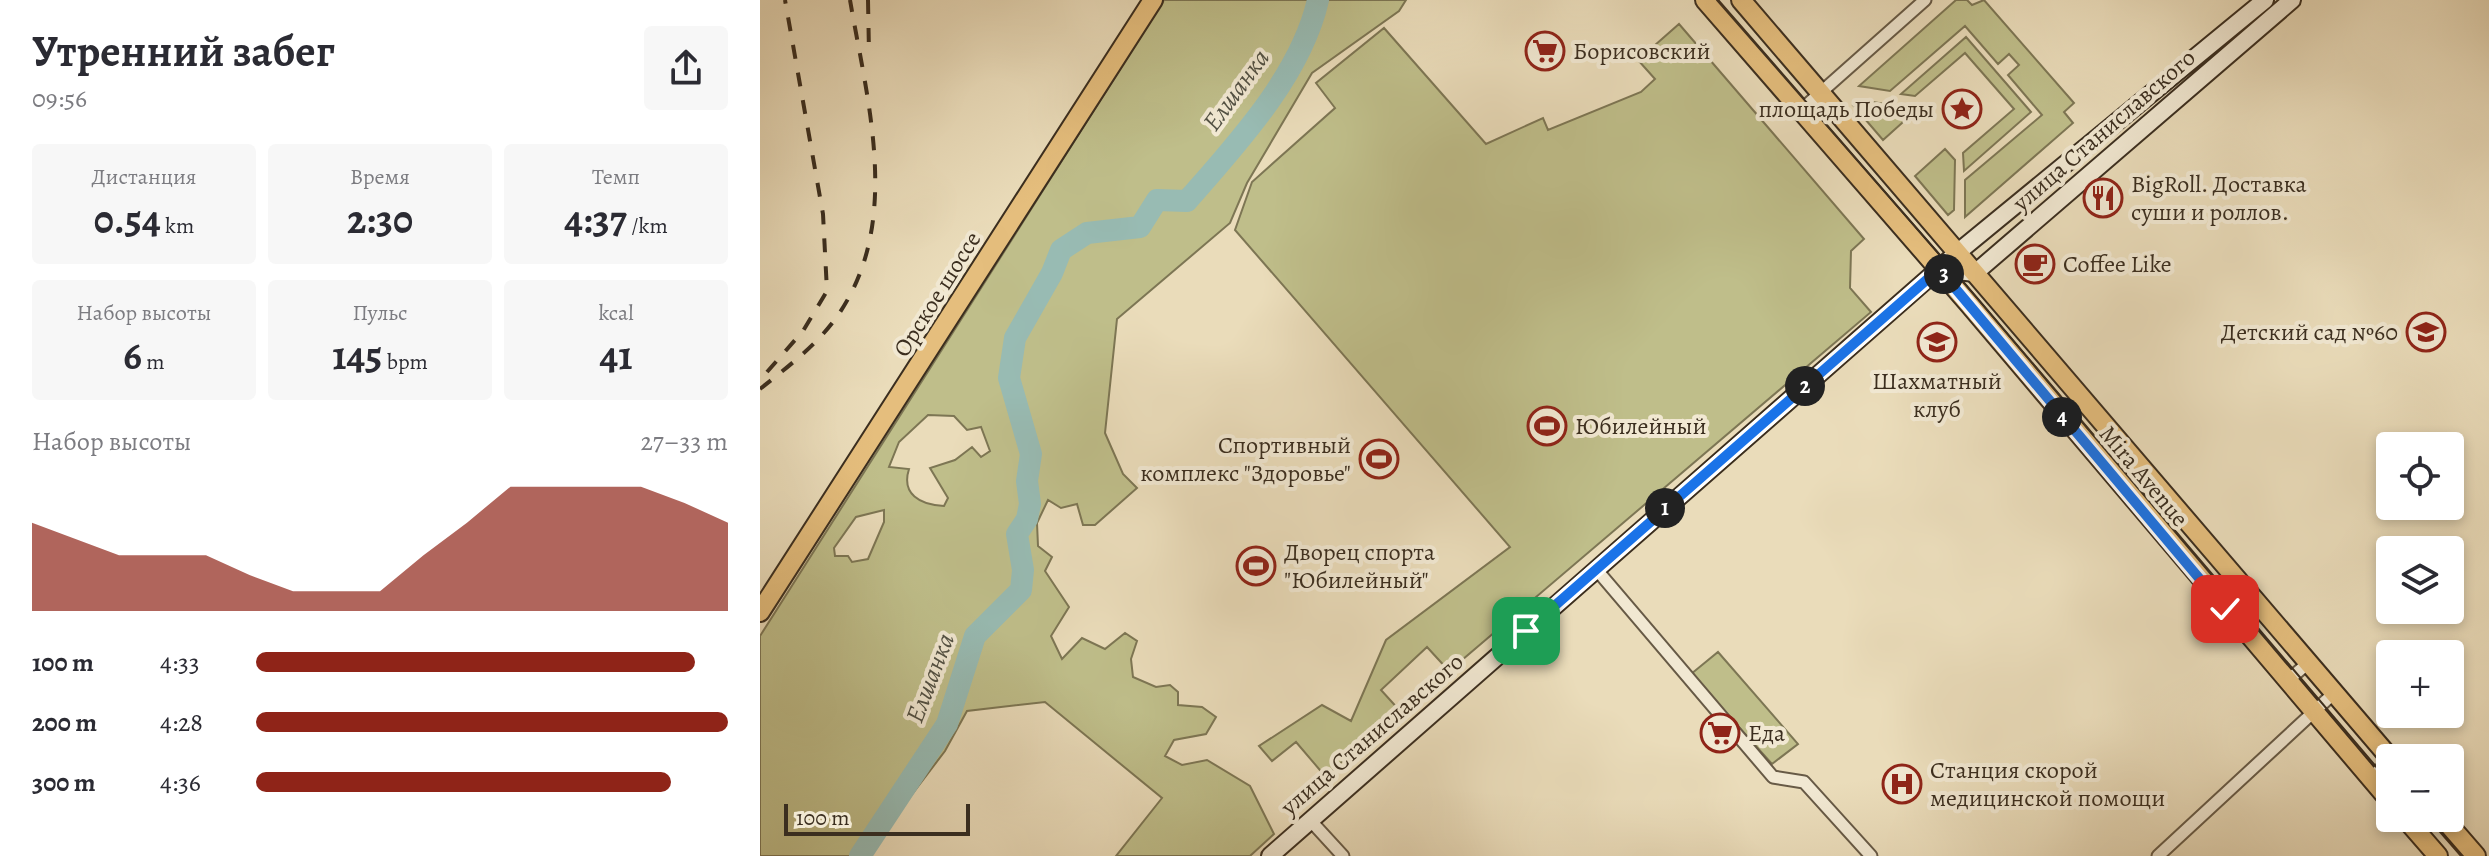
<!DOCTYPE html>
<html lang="ru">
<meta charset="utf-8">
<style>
body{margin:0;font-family:Alegreya,serif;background:#f7f7f7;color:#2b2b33;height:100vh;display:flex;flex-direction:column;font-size:30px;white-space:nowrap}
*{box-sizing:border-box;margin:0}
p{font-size:26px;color:#7c7c81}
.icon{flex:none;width:44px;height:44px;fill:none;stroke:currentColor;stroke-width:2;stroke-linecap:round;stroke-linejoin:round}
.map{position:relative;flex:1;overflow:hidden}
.drawer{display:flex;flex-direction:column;background:#fff;width:760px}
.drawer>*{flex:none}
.buttons{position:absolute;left:1616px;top:432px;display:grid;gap:16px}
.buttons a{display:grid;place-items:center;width:88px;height:88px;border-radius:8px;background:#fff;box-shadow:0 4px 12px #0003;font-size:40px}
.scale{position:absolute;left:24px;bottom:20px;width:186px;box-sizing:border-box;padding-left:8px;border:4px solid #3b2e1f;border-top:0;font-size:22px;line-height:28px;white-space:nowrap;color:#3b2e1f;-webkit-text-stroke:6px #f1e8d2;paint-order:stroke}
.pin{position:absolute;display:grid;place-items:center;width:68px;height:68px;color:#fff;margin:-34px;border-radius:16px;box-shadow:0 4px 12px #0006}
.km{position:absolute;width:40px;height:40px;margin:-20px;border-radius:50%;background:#222;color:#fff;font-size:22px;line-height:40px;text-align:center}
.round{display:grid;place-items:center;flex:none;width:84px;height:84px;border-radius:8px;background:#f7f7f7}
.headline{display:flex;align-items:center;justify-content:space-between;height:136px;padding:0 32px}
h1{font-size:44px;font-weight:700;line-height:60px}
.figures{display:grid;grid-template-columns:repeat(3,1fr);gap:12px;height:136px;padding:8px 32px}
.figures div{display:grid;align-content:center;border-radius:8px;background:#f7f7f7;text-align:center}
.figures b{font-size:40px;font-weight:700}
.figures small{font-size:22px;font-weight:400}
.figures p{font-size:22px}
.chart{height:224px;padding:16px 32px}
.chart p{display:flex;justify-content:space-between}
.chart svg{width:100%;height:144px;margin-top:8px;fill:#8f2418;opacity:.7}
ul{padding:0 32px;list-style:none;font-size:26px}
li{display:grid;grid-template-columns:128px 96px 1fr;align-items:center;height:60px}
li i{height:20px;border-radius:10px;background:#8f2418}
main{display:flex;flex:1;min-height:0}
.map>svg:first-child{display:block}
.green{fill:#bfbe8a;stroke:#7d7654;stroke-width:2;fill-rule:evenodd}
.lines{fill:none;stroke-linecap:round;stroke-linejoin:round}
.river{stroke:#98bbb3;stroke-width:22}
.street-casing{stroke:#675a46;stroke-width:15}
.secondary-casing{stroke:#3b2e1f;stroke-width:20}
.primary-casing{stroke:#3b2e1f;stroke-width:22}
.street{stroke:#f1e8d2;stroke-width:11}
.secondary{stroke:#f1e8d2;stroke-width:16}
.primary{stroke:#e5be7d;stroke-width:18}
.tram{stroke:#3b2e1f;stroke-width:2}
.rail{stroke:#3b2e1f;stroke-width:4;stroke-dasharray:14 14;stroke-linecap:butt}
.route-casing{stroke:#fff;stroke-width:16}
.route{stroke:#1a73e8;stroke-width:10}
.labels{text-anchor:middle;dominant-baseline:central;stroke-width:8;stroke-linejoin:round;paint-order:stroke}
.poi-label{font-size:24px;fill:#3b2e1f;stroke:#f1e8d2;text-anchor:start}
.street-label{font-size:24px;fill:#3b2e1f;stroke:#f1e8d2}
.water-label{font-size:26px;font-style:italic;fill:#525144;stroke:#f1e8d2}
</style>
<main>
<section class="drawer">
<div class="headline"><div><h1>Утренний забег</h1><p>09:56</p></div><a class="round"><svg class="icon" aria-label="share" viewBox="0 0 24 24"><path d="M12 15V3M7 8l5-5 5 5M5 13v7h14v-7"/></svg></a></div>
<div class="figures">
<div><p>Дистанция</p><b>0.54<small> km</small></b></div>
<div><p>Время</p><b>2:30</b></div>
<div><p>Темп</p><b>4:37<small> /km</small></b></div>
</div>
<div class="figures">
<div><p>Набор высоты</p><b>6<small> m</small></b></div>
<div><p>Пульс</p><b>145<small> bpm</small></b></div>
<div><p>kcal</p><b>41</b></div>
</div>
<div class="chart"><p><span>Набор высоты</span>27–33 m</p>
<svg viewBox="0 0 160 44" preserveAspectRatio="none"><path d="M0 44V17L10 22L20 27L30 27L40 27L50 33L60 38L70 38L80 38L90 27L100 17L110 6L120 6L130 6L140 6L150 11L160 17V44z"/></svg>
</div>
<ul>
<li><b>100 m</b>4:33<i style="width:93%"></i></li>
<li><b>200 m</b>4:28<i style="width:100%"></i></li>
<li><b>300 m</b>4:36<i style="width:88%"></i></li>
</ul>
</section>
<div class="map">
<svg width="1729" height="856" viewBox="0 0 1729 856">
<rect width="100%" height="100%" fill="#eadcba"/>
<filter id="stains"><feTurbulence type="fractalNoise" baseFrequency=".0025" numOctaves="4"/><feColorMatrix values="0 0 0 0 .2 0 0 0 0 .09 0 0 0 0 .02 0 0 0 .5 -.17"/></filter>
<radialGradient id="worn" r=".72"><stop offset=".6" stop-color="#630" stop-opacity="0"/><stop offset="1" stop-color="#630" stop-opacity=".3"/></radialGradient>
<path class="green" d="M 404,0 L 646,0 L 639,11 L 552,73 L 487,183 L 470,223 L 357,319 L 345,433 L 363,474 L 377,488 L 335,525 L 323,525 L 317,504 L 301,508 L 288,500 L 277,523 L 278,546 L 292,557 L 285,571 L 309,607 L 291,636 L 302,659 L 322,638 L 345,649 L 365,633 L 377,641 L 371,659 L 373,677 L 396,687 L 410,685 L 418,692 L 418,705 L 442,707 L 456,717 L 446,734 L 414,740 L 405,756 L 422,765 L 447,760 L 490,786 L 514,834 L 490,856 L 356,856 L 402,798 L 285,702 L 207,711 L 185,751 L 105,856 L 0,856 L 0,636 ZM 168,415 L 194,416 L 207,430 L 221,427 L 230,451 L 221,457 L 212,447 L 195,460 L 170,468 L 188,498 L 184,506 C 160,505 141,494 149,469 L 129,467 L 139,442 ZM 124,510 L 124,522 L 108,559 L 92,562 L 88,556 L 75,556 L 74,548 L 96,517 Z
M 1196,0 L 1207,0 L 1212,5 L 1224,0 L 1314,103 L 1304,112 L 1313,123 L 1205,217 L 1205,180 L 1282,115 L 1248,75 L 1259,65 L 1249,54 L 1238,64 L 1205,26 L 1130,91 L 1099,86 Z
M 919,24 L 1104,239 L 1091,251 L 1090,288 L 1111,312 L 689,671 L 667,647 L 621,690 L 641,712 L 565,776 L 536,742 L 512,761 L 499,746 L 562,705 L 591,721 L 626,640 L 750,547 L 475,230 L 492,182 L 575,108 L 556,83 L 624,28 L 726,144 L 783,118 L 788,130 L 881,92 L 895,79 L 878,60 Z
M 1206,37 L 1271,112 L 1204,171 L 1203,153 L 1254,109 L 1205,53 L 1155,96 L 1141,94 Z
M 1099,100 L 1145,107 L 1152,114 L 1123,140 L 1093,105 Z
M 1185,149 L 1195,160 L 1194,210 L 1188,215 L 1155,176 Z
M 958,652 L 1038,744 L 1012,764 L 931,674 Z"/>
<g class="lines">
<path class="river" d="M 100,856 L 187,724 L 215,636 L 261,590 L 263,570 L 257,534 L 267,519 L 270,504 L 267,481 L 271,454 L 249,378 L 255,338 L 292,273 L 301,250 L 327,233 L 380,227 L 397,200 L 427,201 C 477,144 541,75 558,0"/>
<defs>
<path id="street" d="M 1041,110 L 1165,0
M 836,569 L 1013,777 L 1044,782 L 1111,856
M 1527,681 L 1547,664
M 1610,778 L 1630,761
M 550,820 L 583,856
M 1398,856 L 1573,694"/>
<path id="secondary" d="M 1179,269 L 1215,273 L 1532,0
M 510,856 L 1197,253 L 1505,0"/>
<path id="primary" d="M 945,0 L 1209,304 L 1630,801
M 981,0 L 1630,758
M 0,612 L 393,0
M 1645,818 L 1678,856
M 1683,818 L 1716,856"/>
</defs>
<use href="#street" class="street-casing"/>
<use href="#secondary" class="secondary-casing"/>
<use href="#primary" class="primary-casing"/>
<use href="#street" class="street"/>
<use href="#secondary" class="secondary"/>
<use href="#primary" class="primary"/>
<path class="tram" d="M 957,0 L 1194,271 L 1630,783
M 1668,818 L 1701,856"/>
<path class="rail" d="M 108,0 L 109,53
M 7,372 L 43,331 L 67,291 L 63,214 L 25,0
M 0,389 C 25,369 53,348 73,322 C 144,228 108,105 90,0"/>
</g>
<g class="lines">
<defs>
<path id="route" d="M 766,631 L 1179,269 L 1465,609"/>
</defs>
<use href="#route" class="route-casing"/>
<use href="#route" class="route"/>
</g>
<defs>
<symbol id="supermarket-ring" viewBox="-11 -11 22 22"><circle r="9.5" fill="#f1e8d2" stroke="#8f2418" stroke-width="1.5"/><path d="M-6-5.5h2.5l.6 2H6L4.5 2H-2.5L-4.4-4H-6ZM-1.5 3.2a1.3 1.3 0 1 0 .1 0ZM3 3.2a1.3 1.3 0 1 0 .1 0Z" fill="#8f2418"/></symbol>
<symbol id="sight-ring" viewBox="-11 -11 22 22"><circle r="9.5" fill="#f1e8d2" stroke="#8f2418" stroke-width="1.5"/><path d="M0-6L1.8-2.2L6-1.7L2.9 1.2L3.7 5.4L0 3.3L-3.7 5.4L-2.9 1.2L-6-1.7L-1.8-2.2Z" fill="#8f2418"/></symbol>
<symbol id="restaurant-ring" viewBox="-11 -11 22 22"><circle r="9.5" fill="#f1e8d2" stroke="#8f2418" stroke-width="1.5"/><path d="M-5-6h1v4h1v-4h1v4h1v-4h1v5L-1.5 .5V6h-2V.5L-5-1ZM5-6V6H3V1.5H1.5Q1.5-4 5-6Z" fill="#8f2418"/></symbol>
<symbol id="cafe-ring" viewBox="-11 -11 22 22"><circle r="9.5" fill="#f1e8d2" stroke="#8f2418" stroke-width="1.5"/><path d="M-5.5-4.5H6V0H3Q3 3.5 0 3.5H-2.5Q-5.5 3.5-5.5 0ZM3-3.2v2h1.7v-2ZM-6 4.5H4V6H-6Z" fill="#8f2418"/></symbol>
<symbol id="school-ring" viewBox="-11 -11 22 22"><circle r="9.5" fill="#f1e8d2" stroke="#8f2418" stroke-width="1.5"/><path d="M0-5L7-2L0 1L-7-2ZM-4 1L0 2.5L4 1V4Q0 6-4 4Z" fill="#8f2418"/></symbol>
<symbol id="stadium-ring" viewBox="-11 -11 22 22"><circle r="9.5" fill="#f1e8d2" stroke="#8f2418" stroke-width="1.5"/><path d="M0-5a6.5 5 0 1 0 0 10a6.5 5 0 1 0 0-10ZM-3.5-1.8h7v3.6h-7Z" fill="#8f2418"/></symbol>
<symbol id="hospital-ring" viewBox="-11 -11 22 22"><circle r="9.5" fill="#f1e8d2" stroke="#8f2418" stroke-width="1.5"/><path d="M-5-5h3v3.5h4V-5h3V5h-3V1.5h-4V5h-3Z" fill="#8f2418"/></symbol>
</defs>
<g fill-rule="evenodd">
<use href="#supermarket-ring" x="763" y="29" width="44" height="44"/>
<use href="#sight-ring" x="1180" y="87" width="44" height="44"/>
<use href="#restaurant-ring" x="1321" y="176" width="44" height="44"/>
<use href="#cafe-ring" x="1253" y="242" width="44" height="44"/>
<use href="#school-ring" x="1644" y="310" width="44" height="44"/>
<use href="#school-ring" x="1155" y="320" width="44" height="44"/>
<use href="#stadium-ring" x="765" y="404" width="44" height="44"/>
<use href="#stadium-ring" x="597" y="437" width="44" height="44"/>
<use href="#stadium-ring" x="474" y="544" width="44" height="44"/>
<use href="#supermarket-ring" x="938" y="711" width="44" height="44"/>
<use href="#hospital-ring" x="1120" y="762" width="44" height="44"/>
</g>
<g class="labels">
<g class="poi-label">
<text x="813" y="51">Борисовский</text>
<text x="1174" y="109" text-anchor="end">площадь Победы</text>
<text x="1371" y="184">BigRoll. Доставка<tspan x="1371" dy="28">суши и роллов.</tspan></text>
<text x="1303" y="264">Coffee Like</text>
<text x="1638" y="332" text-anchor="end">Детский сад №60</text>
<text x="1177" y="381" text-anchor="middle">Шахматный<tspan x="1177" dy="28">клуб</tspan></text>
<text x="815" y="426">Юбилейный</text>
<text x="591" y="445" text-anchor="end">Спортивный<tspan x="591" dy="28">комплекс "Здоровье"</tspan></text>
<text x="524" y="552">Дворец спорта<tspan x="524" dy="28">"Юбилейный"</tspan></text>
<text x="988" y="733">Еда</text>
<text x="1170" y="770">Станция скорой<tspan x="1170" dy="28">медицинской помощи</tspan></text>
</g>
<g class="street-label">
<text transform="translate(1344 130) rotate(-41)">улица Станиславского</text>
<text transform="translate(177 294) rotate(-58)">Орское шоссе</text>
<text transform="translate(1384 476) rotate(50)">Mira Avenue</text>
<text transform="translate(612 734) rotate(-41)">улица Станиславского</text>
</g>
<g class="water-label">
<text transform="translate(476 90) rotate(-54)">Елшанка</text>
<text transform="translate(170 678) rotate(-69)">Елшанка</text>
</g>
</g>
<rect width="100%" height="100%" filter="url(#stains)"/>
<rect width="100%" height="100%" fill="url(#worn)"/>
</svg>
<div class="buttons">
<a><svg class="icon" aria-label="locate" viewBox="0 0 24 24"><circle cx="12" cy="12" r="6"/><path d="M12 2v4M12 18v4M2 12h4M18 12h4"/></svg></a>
<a><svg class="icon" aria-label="layers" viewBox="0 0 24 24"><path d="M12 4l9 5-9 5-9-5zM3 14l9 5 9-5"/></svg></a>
<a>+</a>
<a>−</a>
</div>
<div class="scale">100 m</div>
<div class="pin" style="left:766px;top:631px;background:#1e9e55"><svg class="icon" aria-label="arrive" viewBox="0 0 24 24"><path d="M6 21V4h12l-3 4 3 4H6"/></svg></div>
<div class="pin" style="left:1465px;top:609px;background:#d93025"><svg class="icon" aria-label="check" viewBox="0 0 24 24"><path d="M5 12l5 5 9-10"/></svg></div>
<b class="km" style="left:905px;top:508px">1</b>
<b class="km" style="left:1045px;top:386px">2</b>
<b class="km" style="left:1184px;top:274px">3</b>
<b class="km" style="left:1302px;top:417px">4</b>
</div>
</main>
